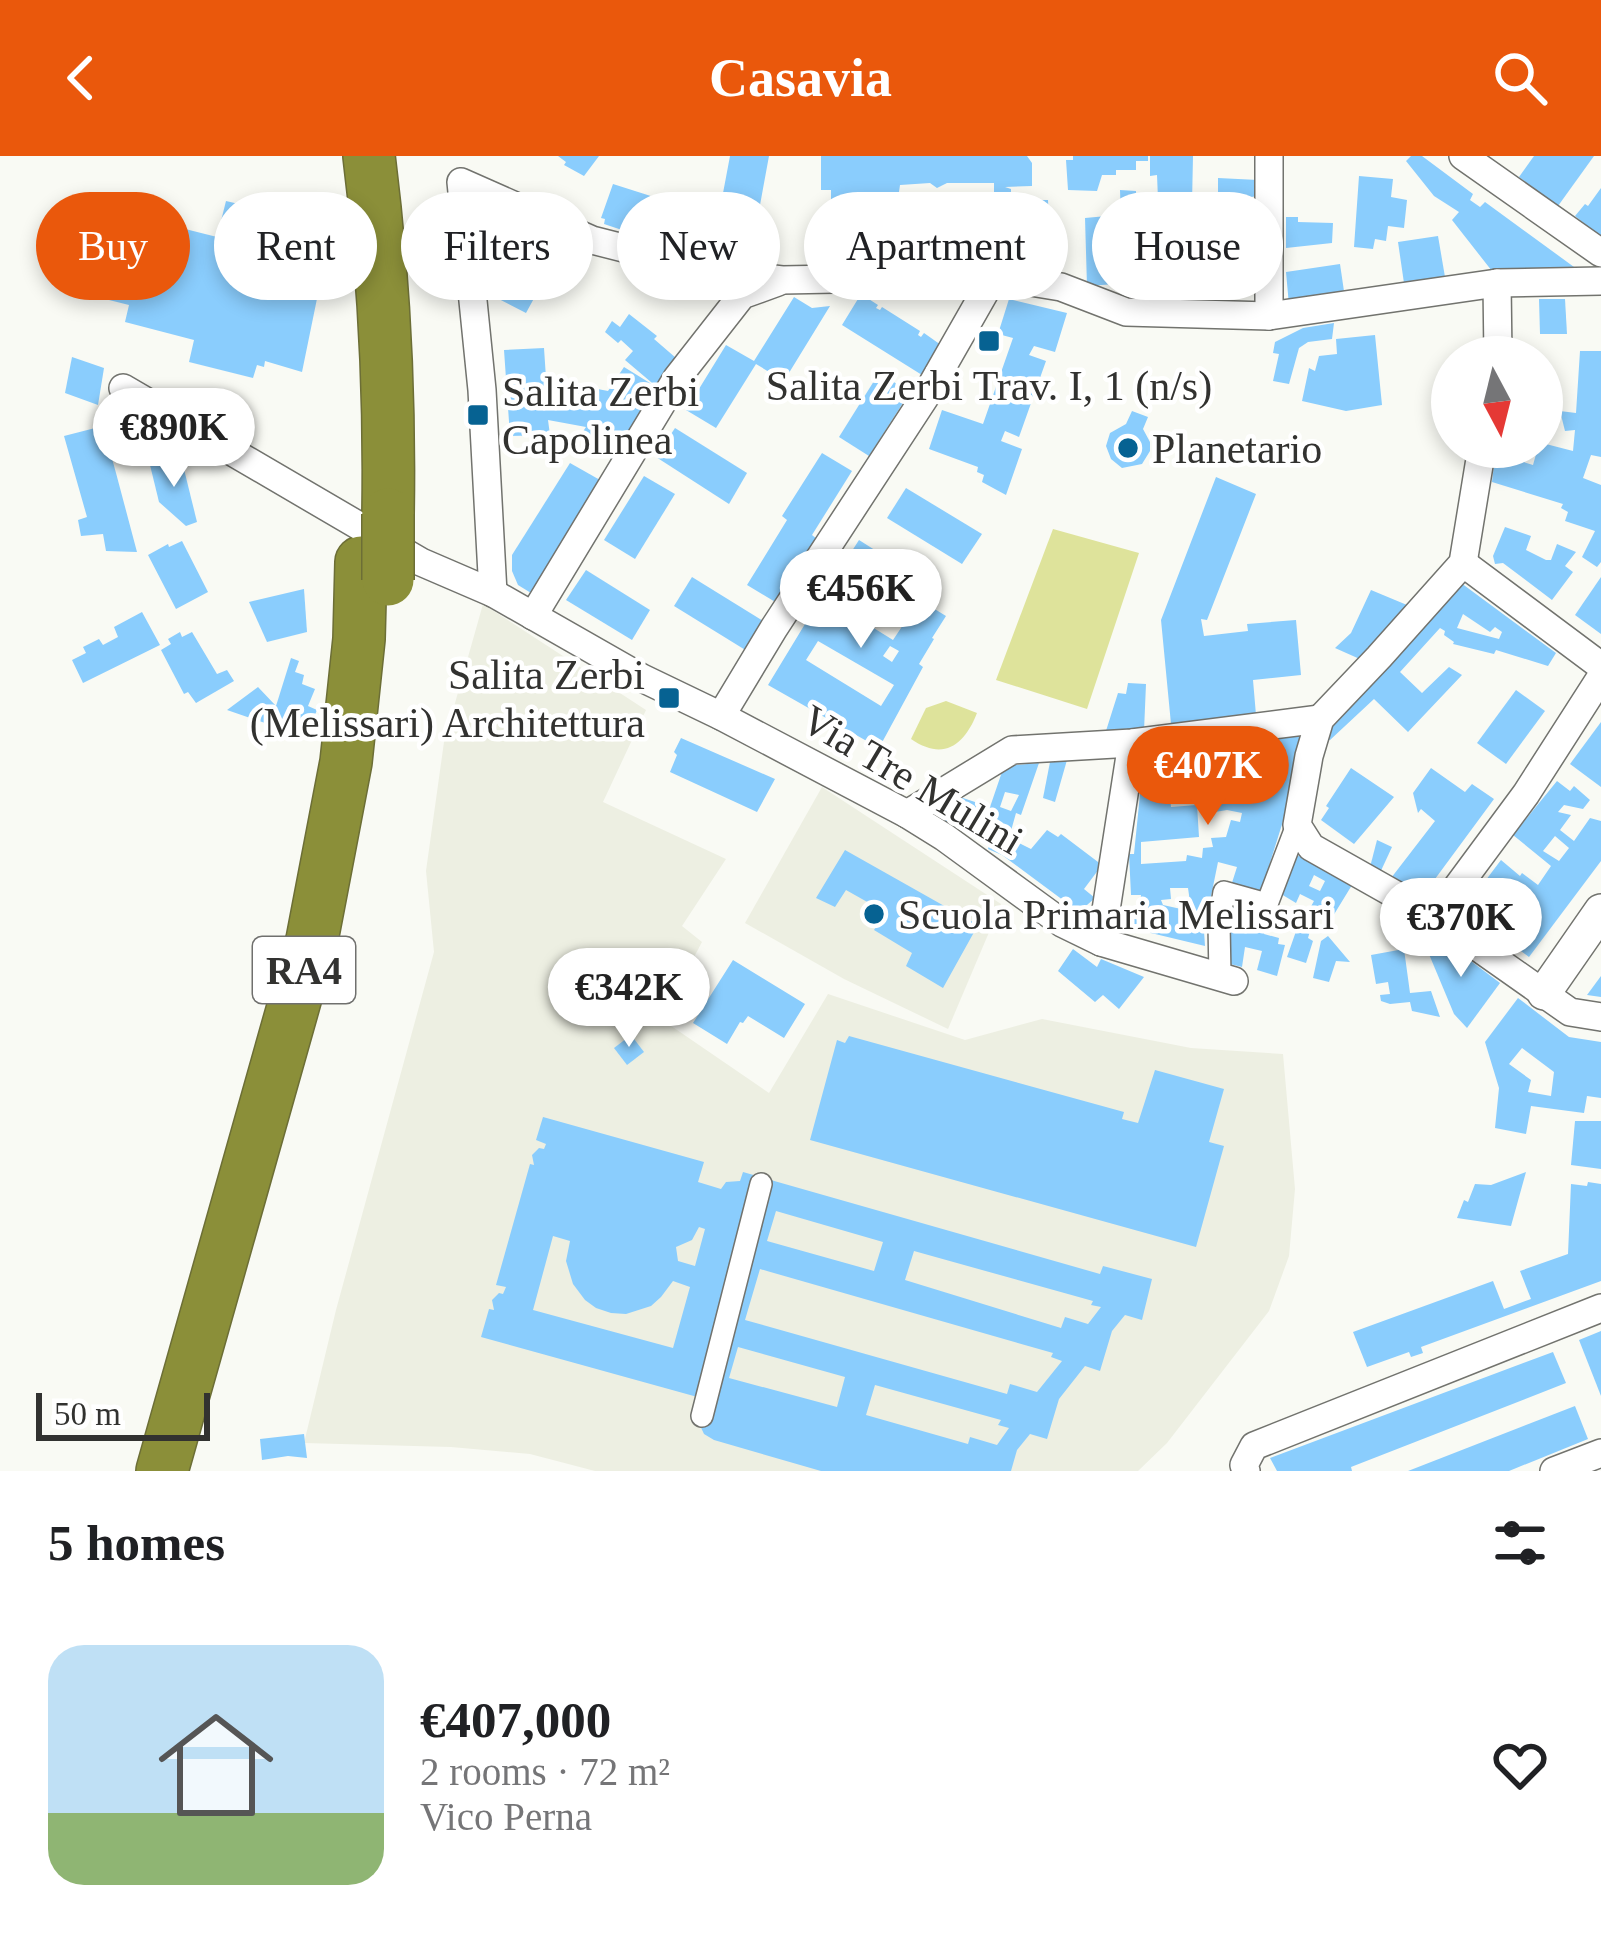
<!DOCTYPE html>
<meta charset="utf-8">
<style>
body{margin:0;font-family:Georgia,serif;background:#f2f2f2;color:#202124;height:100vh;display:flex;flex-direction:column;font-size:45px;white-space:nowrap}
*{box-sizing:border-box;margin:0}
p{font-size:39px;color:#757577}
.icon{flex:none;width:66px;height:66px;fill:none;stroke:currentColor;stroke-width:2;stroke-linecap:round;stroke-linejoin:round}
.map{position:relative;height:1315px;overflow:hidden}
.sheet{display:flex;flex-direction:column;background:#fff;flex:1}
.sheet>*{flex:none}
.guide{position:absolute;left:36px;top:36px;width:1530px;height:108px;display:flex;gap:24px}
.needle{width:78px;rotate:173deg}
.buttons{position:absolute;left:1431px;top:180px;display:grid;gap:24px}
.buttons a{display:grid;place-items:center;width:132px;height:132px;border-radius:50%;background:#fff;box-shadow:0 6px 18px #0003;font-size:60px}
.scale{position:absolute;left:36px;bottom:30px;width:174px;box-sizing:border-box;padding-left:12px;border:6px solid #323230;border-top:0;font-size:33px;line-height:42px;white-space:nowrap;color:#323230;-webkit-text-stroke:9px #fff;paint-order:stroke}
.price{position:absolute;translate:-50% -102px;padding:0 27px;border-radius:42px;background:#fff;color:#222;font-size:39px;line-height:78px;filter:drop-shadow(0 3px 6px #0008)}
.price::after{content:'';position:absolute;left:50%;top:72px;width:36px;height:27px;margin-left:-18px;background:inherit;clip-path:polygon(0 0,100% 0,50% 100%)}
.price.selected{background:#ea580c;color:#fff}
ul{padding:0;list-style:none}
li{display:flex;align-items:center;gap:36px;height:300px;padding:0 48px}
li+li{border-top:3px solid #e0e0e0}
li span{display:grid;place-items:center;flex:none;width:336px;height:240px;border-radius:36px;color:#555}
li>.icon{margin-inline-start:auto}
span .icon{width:144px;height:144px;fill:#fffc;stroke-width:1}
li b{font-size:51px}
h2{display:flex;justify-content:space-between;align-items:center;height:144px;padding:0 48px;font-size:51px}
.chip{padding:0 42px;border-radius:54px;background:#fff;box-shadow:0 6px 18px #0003;font-size:42px;line-height:108px}
.chip.selected{background:#ea580c;color:#fff}
header{display:flex;justify-content:space-between;align-items:center;height:156px;padding:0 48px;background:#ea580c;color:#fff;font-size:54px;font-weight:700}
.map>svg:first-child{display:block}
.built{fill:#edefe2}
.green{fill:#dee39b}
.building{fill:#8acdfd;fill-rule:evenodd}
.lines{fill:none;stroke-linecap:round;stroke-linejoin:round}
.pedestrian-casing{stroke:#72736e;stroke-width:24}
.minor-casing{stroke:#72736e;stroke-width:30}
.tertiary-casing{stroke:#72736e;stroke-width:36}
.motorway-casing{stroke:#6c6e36;stroke-width:54}
.pedestrian{stroke:#fff;stroke-width:21}
.minor{stroke:#fff;stroke-width:27}
.tertiary{stroke:#fff;stroke-width:33}
.motorway{stroke:#8b8f39;stroke-width:51}
.motorway-bridge-casing{stroke:#6c6e36;stroke-width:54;stroke-linecap:butt}
.motorway-bridge{stroke:#8b8f39;stroke-width:51}
.poi-dot{fill:#066292;stroke:#fff;stroke-width:4.5}
.labels{text-anchor:middle;stroke-width:9;stroke-linejoin:round;paint-order:stroke}
.shield{fill:#fff;stroke:#70706e;stroke-width:3}
.shield-label{font-size:39px;font-weight:bold;fill:#323230}
.poi-label{font-size:42px;fill:#323230;stroke:#fff;text-anchor:start}
.street-label{font-size:42px;fill:#323230;stroke:#fff}
</style>
<header><svg class="icon" aria-label="back" viewBox="0 0 24 24"><path d="M15 5l-7 7 7 7"/></svg>Casavia<svg class="icon" aria-label="search" viewBox="0 0 24 24"><circle cx="10" cy="10" r="6"/><path d="M15 15l6 6"/></svg></header>
<div class="map">
<svg width="1601" height="1315" viewBox="0 0 1601 1315">
<rect width="100%" height="100%" fill="#f9faf4"/>
<g class="built">
<path d="M483 448 646 554 603 646 726 703 682 770 702 786 661 863 769 937 828 838 965 884 1042 863 1191 892 1283 898 1295 1033 1289 1100 1269 1155 1167 1287 1138 1315H595L530 1298 451 1291 304 1287 336 1154 434 796 426 715 444 586Z"/>
<path d="M822 631 1001 748 948 873 844 823 745 767Z"/>
</g>
<g class="green">
<path d="M1053 373 1139 397 1087 553 996 524Z"/>
<path d="M946 545 977 557C964 590 943 605 911 583L926 552Z"/>
</g>
<g class="building">
<path d="M558 0H599L584 20 564 9 566 6Z"/>
<path d="M730 0H769L751 98 664 82 669 62 673 63 677 45 720 53Z"/>
<path d="M821 0H1027L1032 7V30L1005 31 1011 33V44H1048L1049 73 1025 72 1026 102 908 104 907 58 938 57 944 53 955 57H994V27H947L937 32 930 27 900 29 899 36 869 37 868 88 822 89 821 52H831V34H821Z"/>
<path d="M1073 0H1148V5H1136V14H1116V19H1102L1097 35 1068 34 1066 4H1073Z"/>
<path d="M1150 0H1193L1190 143 1143 141 1144 101H1157V82H1150L1151 71H1158V58H1132L1135 93 1122 95 1120 34 1136 35V42L1158 43 1157 19 1150 20Z"/>
<path d="M1411 0H1422L1473 38 1470 44 1480 51 1485 46 1585 119 1499 124 1452 64 1459 56 1434 40 1406 5Z"/>
<path d="M1534 0H1594L1558 50 1519 21Z"/>
<path d="M1359 20 1393 23 1391 41 1407 44 1404 72 1388 70 1386 85 1375 83 1373 93 1354 91Z"/>
<path d="M1218 22 1258 24V40L1251 41V55H1258L1257 97 1217 94 1218 48H1230V39H1218Z"/>
<path d="M613 28 657 42 652 56 649 55 640 80 604 68 605 63 601 62Z"/>
<path d="M1601 32V81L1575 60 1585 48 1588 50Z"/>
<path d="M226 45 286 59 283 76 289 77 288 80 328 90 321 118 281 108 278 118 320 128 302 216 265 205 264 211 257 209 253 222 189 206 194 184 125 166 129 149 61 132 82 47 217 81Z"/>
<path d="M479 49 580 100 564 134 544 124 526 157 495 141 512 108 481 91 472 64Z"/>
<path d="M1107 60 1108 70 1118 69 1120 96 1113 97 1116 128 1087 130 1085 62Z"/>
<path d="M1286 61H1298V66L1333 67 1332 87 1286 92Z"/>
<path d="M1438 80 1445 121 1404 127 1398 86Z"/>
<path d="M1340 108 1345 142 1289 149 1286 116Z"/>
<path d="M861 138 878 149 876 152 880 154 882 151 920 175 918 179 921 181 924 177 941 189 922 219 842 169Z"/>
<path d="M794 141 812 152 830 150 784 225 756 208 716 272 686 254 726 189 754 205Z"/>
<path d="M1009 143 1067 157 1055 196 1034 190 1029 199 1046 205 1019 281 1005 275 1001 285 1022 293 1006 339 982 326 984 319 977 316 978 311 929 293 942 254 983 268 1013 182 998 178Z"/>
<path d="M1539 143H1565L1567 178H1540Z"/>
<path d="M629 158 657 180 654 183 676 202 658 232 625 204 633 195 621 184 618 187 605 176 612 165 620 171Z"/>
<path d="M1334 167 1332 183 1308 186 1299 192 1289 228 1273 225 1279 198 1273 197 1275 186 1303 172Z"/>
<path d="M1375 179 1382 249 1346 255 1302 245 1309 212 1315 215 1319 200 1337 198 1336 183Z"/>
<path d="M544 192 546 222 551 224 608 235 624 211 658 232 613 304 578 283 586 271 548 264 550 279 510 280 504 194Z"/>
<path d="M1580 195H1601V301L1591 299 1583 322 1601 329V406L1597 411 1582 401 1595 375 1565 365 1568 356 1561 352 1563 348 1492 326 1496 291H1516L1514 303 1533 309 1538 291H1542V287L1573 295 1575 274 1565 275 1560 255 1576 257Z"/>
<path d="M72 201 104 212 98 249 65 237Z"/>
<path d="M879 217 910 236 869 300 839 281Z"/>
<path d="M1132 255 1148 261 1143 273 1150 286V295L1142 308 1122 312 1111 303 1106 290 1110 277 1126 268Z"/>
<path d="M103 270 116 317 137 396 106 395 103 378 81 380 78 364 87 361 64 280Z"/>
<path d="M675 272 747 317 729 348 656 301Z"/>
<path d="M822 297 852 315 812 379 817 383 777 447 747 429 787 364 782 360Z"/>
<path d="M181 301 197 366 186 370 159 346 150 309Z"/>
<path d="M570 307 600 324 531 437 518 429 512 415V399Z"/>
<path d="M644 320 675 338 635 403 604 384Z"/>
<path d="M1216 321 1256 338 1207 464 1201 463 1204 480 1248 475 1247 468 1296 464 1301 519 1253 524 1256 559 1171 568 1161 464Z"/>
<path d="M906 332 982 378 962 408 887 362Z"/>
<path d="M1505 371 1531 380 1526 394 1546 404H1551L1557 388 1576 396 1565 410 1573 416 1552 444 1503 407 1495 408 1493 400Z"/>
<path d="M859 384 938 434 928 449 946 460 932 482 934 483 919 508 923 511 879 592 768 529 822 440 893 484 911 457 895 445 893 449 839 415ZM818 485 894 529 881 550 806 504ZM890 490 899 495 892 506 883 500Z"/>
<path d="M182 385 208 436 176 453 148 399 168 388 169 391Z"/>
<path d="M586 414 650 454 632 484 566 444Z"/>
<path d="M692 421 765 466 747 495 674 450Z"/>
<path d="M1601 421V478L1575 459Z"/>
<path d="M1457 424 1556 497 1548 510 1496 494 1494 498 1453 488 1454 486 1444 479 1445 475 1440 472 1400 516 1422 537 1449 511 1462 519 1408 576 1374 543 1330 584 1325 582 1339 550ZM1463 458 1490 476 1495 471 1502 476 1499 483 1457 472Z"/>
<path d="M304 433 307 476 267 486 249 446Z"/>
<path d="M1371 434 1407 449 1393 475 1362 504 1335 492 1351 477Z"/>
<path d="M142 456 160 489 83 527 72 504 86 497 83 491 99 483 103 489 118 481 114 471Z"/>
<path d="M180 476 182 481 192 476 217 518 227 514 234 525 196 547 188 536 184 538 161 494 171 488 168 483Z"/>
<path d="M291 502 299 505 295 516 304 519 302 528 315 533 308 550 317 554 306 581 227 554 258 531 276 550Z"/>
<path d="M1128 527 1146 528 1144 575 1105 578 1118 537 1126 538Z"/>
<path d="M1516 534 1545 555 1506 608 1477 587Z"/>
<path d="M1601 566V631L1570 608Z"/>
<path d="M1280 574 1309 582 1264 726 1270 728 1265 744 1230 733 1237 711 1218 706 1204 775 1205 790 1126 771 1127 757 1139 759 1141 739H1131L1129 698H1134L1144 599 1257 587 1262 577ZM1206 624 1209 657 1227 654 1242 657 1240 666 1231 664 1226 681 1211 682 1213 691 1203 692 1202 702 1187 699 1186 705 1141 708V686L1199 681 1197 649 1171 651 1169 628ZM1170 732H1188L1191 753H1181L1163 749 1161 744 1171 743Z"/>
<path d="M681 582 775 623 757 656 670 616 677 599 674 596Z"/>
<path d="M1067 604 1055 646 1043 642 1050 606Z"/>
<path d="M1039 607 1021 659 1016 657 1009 682 1031 693 1047 674 1058 681 1061 678 1102 709 1084 733 1095 742 1079 756 1002 699 988 693 996 668 985 664 980 678 940 666 945 650 954 652 957 640 990 651 1004 610ZM1005 636 1019 639 1011 655 1000 651Z"/>
<path d="M1351 612 1394 641 1354 688 1321 664 1329 652 1326 650Z"/>
<path d="M1431 612 1465 636 1472 628 1494 643 1421 742 1388 726 1435 665 1421 653 1418 657 1413 637Z"/>
<path d="M1557 625 1570 635 1574 630 1590 644 1583 653 1564 649 1558 656 1571 659 1560 674 1574 685 1590 662 1601 665V705L1529 801 1464 753 1501 704 1520 720 1522 717 1538 729 1551 710 1513 679ZM1555 680 1569 692 1559 705 1543 695Z"/>
<path d="M1377 684 1392 691 1379 719 1369 715Z"/>
<path d="M845 694 978 769 943 832 906 810 912 797 874 774 885 756 846 734 835 751 816 742Z"/>
<path d="M1288 694 1352 729 1330 765 1309 754 1314 745 1300 738 1296 747 1276 735ZM1314 719 1325 725 1320 735 1309 730Z"/>
<path d="M1228 746 1271 753 1264 778 1279 782 1278 788 1285 789 1277 820 1257 814 1262 795 1245 791 1242 811 1226 807Z"/>
<path d="M1301 761 1312 768 1308 782 1313 785 1306 807 1287 801Z"/>
<path d="M1435 778 1500 827 1467 872 1454 858 1426 791Z"/>
<path d="M1328 780 1350 806 1336 805 1329 826 1313 822 1321 785Z"/>
<path d="M1073 793 1097 811 1101 803 1144 821 1119 853 1103 839 1095 846 1058 815Z"/>
<path d="M1404 793 1410 837 1431 835 1440 861 1412 855 1410 846 1390 848 1381 845 1380 839 1390 838 1388 826 1376 828 1371 799Z"/>
<path d="M733 804 805 848 784 882 748 860 743 867 740 866 727 888 693 867Z"/>
<path d="M1601 820V841L1587 839Z"/>
<path d="M1518 842 1569 881 1601 886V942L1587 940 1584 957 1531 950 1526 978 1495 972 1499 932 1485 886ZM1522 892 1554 916 1551 940 1528 936 1531 924 1509 908Z"/>
<path d="M631 879 644 896 627 909 614 892Z"/>
<path d="M849 880 1124 956 1122 963 1138 967 1155 914 1224 933 1209 986 1224 990 1196 1091 810 984 837 884 845 887Z"/>
<path d="M543 961 704 1006 698 1026 721 1033 726 1026 740 1025 743 1016 1100 1118 1103 1110 1152 1123 1142 1164 1125 1159 1112 1175 1100 1215 1085 1210 1059 1243 1047 1283 1030 1278 1017 1294 1011 1315H821L714 1284 704 1278 697 1263 701 1242 481 1181 489 1153 494 1154 492 1144 499 1137 503 1138 506 1131 496 1129 530 1008 534 1009 532 999 539 992 544 993 546 988 536 984ZM776 1055 883 1086 874 1115 767 1085ZM699 1071 705 1073 695 1110 678 1105 676 1091 692 1084ZM553 1080 570 1085 566 1105 573 1128 585 1144 596 1152 611 1157 626 1158 651 1150 661 1141 673 1125 690 1131 673 1192 533 1154ZM914 1095 1093 1145 1091 1149 1101 1151 1088 1168 1065 1161 1061 1172 905 1124ZM760 1113 1053 1197 1051 1201 1062 1205 1037 1236 1010 1228 1007 1238 745 1164ZM738 1191 845 1221 837 1251 729 1222ZM875 1229 1001 1264 998 1269 1009 1272 997 1289 970 1281 968 1288 866 1259Z"/>
<path d="M1575 965H1601V1013L1571 1009Z"/>
<path d="M1526 1016 1511 1070 1457 1062 1464 1044 1468 1046 1475 1028 1491 1029Z"/>
<path d="M1588 1026 1601 1028V1125L1421 1191 1423 1197 1411 1201 1409 1196 1367 1211 1353 1176 1493 1125 1504 1153 1531 1143 1520 1115 1568 1098 1571 1028 1587 1030Z"/>
<path d="M1601 1175V1240L1579 1184Z"/>
<path d="M1553 1196 1566 1227 1351 1311 1352 1315H1277L1270 1302Z"/>
<path d="M1575 1250 1588 1283 1509 1315H1408Z"/>
<path d="M304 1278 307 1302 288 1300 262 1304 260 1283Z"/>
</g>
<g class="lines">
<g class="pedestrian-casing">
<g id="pedestrian">
<path d="M1220 821 1219 767 1224 736 1267 748 1297 669"/>
<path d="M702 1260 761 1028"/>
</g>
</g>
<g class="minor-casing">
<g id="minor">
<path d="M1269 0V160"/>
<path d="M1463 0 1601 97"/>
<path d="M1497 127 1498 201"/>
<path d="M123 232 421 406 493 437 642 522 721 560 907 658 944 681 1062 767 1101 786 1234 825"/>
<path d="M1482 291 1463 407 1379 501 1320 563 1309 600 1297 669 1311 691 1435 761 1570 856 1601 861"/>
<path d="M1463 407 1601 510"/>
<path d="M493 437 482 234 461 26 592 84 718 116 782 124 994 120 1061 131 1126 156 1269 160 1497 127 1601 125"/>
<path d="M533 460 677 222 742 139 778 126"/>
<path d="M721 560 774 472 925 241 994 120"/>
<path d="M907 658 1012 594 1132 587 1320 563"/>
<path d="M1435 761 1526 638 1601 521"/>
<path d="M1101 786 1132 587"/>
<path d="M1246 1315 1244 1309 1254 1290 1601 1152"/>
<path d="M1554 1315 1601 1297"/>
</g>
</g>
<g class="tertiary-casing">
<path id="tertiary" d="M1544 837 1601 755"/>
</g>
<g class="motorway-casing">
<g id="motorway">
<path d="M369 0C384 119 390 237 388 358"/>
<path d="M162 1315 312 784 346 606 359 483 361 406"/>
</g>
</g>
<use href="#pedestrian" class="pedestrian"/>
<use href="#minor" class="minor"/>
<use href="#tertiary" class="tertiary"/>
<use href="#motorway" class="motorway"/>
<g class="motorway-bridge-casing">
<path id="motorway-bridge" d="M388 424V358"/>
</g>
<use href="#motorway-bridge" class="motorway-bridge"/>
</g>
<g class="poi-dot">
<rect x="977" y="173" width="24" height="24" rx="6"/>
<rect x="466" y="247" width="24" height="24" rx="6"/>
<circle cx="1128" cy="292" r="12"/>
<rect x="657" y="530" width="24" height="24" rx="6"/>
<circle cx="874" cy="758" r="12"/>
</g>
<g class="labels">
<rect class="shield" x="253" y="781" width="102" height="66" rx="9"/>
<g class="shield-label">
<text x="304" y="828">RA4</text>
</g>
<g class="poi-label">
<text x="989" y="244" text-anchor="middle">Salita Zerbi Trav. I, 1 (n/s)</text>
<text x="502" y="250">Salita Zerbi<tspan x="502" dy="48">Capolinea</tspan></text>
<text x="1152" y="307">Planetario</text>
<text x="645" y="533" text-anchor="end">Salita Zerbi<tspan x="645" dy="48">(Melissari) Architettura</tspan></text>
<text x="898" y="773">Scuola Primaria Melissari</text>
</g>
<g class="street-label">
<text transform="translate(913 623) rotate(31)" y="15">Via Tre Mulini</text>
</g>
</g>
</svg>
<div class="buttons">
<a><svg class="needle" viewBox="-14 -14 28 28"><path d="M0-13l5 13h-10z" fill="#e53935"/><path d="M0 13l5-13h-10z" fill="#757577"/></svg></a>
</div>
<div class="scale">50 m</div>
<b class="price" style="left:174px;top:334px">€890K</b>
<b class="price" style="left:861px;top:495px">€456K</b>
<b class="price selected" style="left:1208px;top:672px">€407K</b>
<b class="price" style="left:1461px;top:824px">€370K</b>
<b class="price" style="left:629px;top:894px">€342K</b>
<div class="guide">
<a class="chip selected">Buy</a>
<a class="chip">Rent</a>
<a class="chip">Filters</a>
<a class="chip">New</a>
<a class="chip">Apartment</a>
<a class="chip">House</a>
</div>
</div>
<section class="sheet">
<h2>5 homes<svg class="icon" aria-label="filters" viewBox="0 0 24 24"><path d="M4 7h16M4 17h16"/><circle cx="9" cy="7" r="2"/><circle cx="15" cy="17" r="2"/></svg></h2>
<ul>
<li><span style="background:linear-gradient(#bfe0f5 70%,#8fb573 0)"><svg class="icon" aria-label="home" viewBox="0 0 24 24"><path d="M3 11l9-7 9 7M6 9v11h12V9"/></svg></span><div><b>€407,000</b><p>2 rooms · 72 m²</p><p>Vico Perna</p></div><svg class="icon" aria-label="heart" viewBox="0 0 24 24"><path d="M12 20l-8-8c-3-5 5-10 8-4 3-6 11-1 8 4z"/></svg></li>
</ul>
</section>
